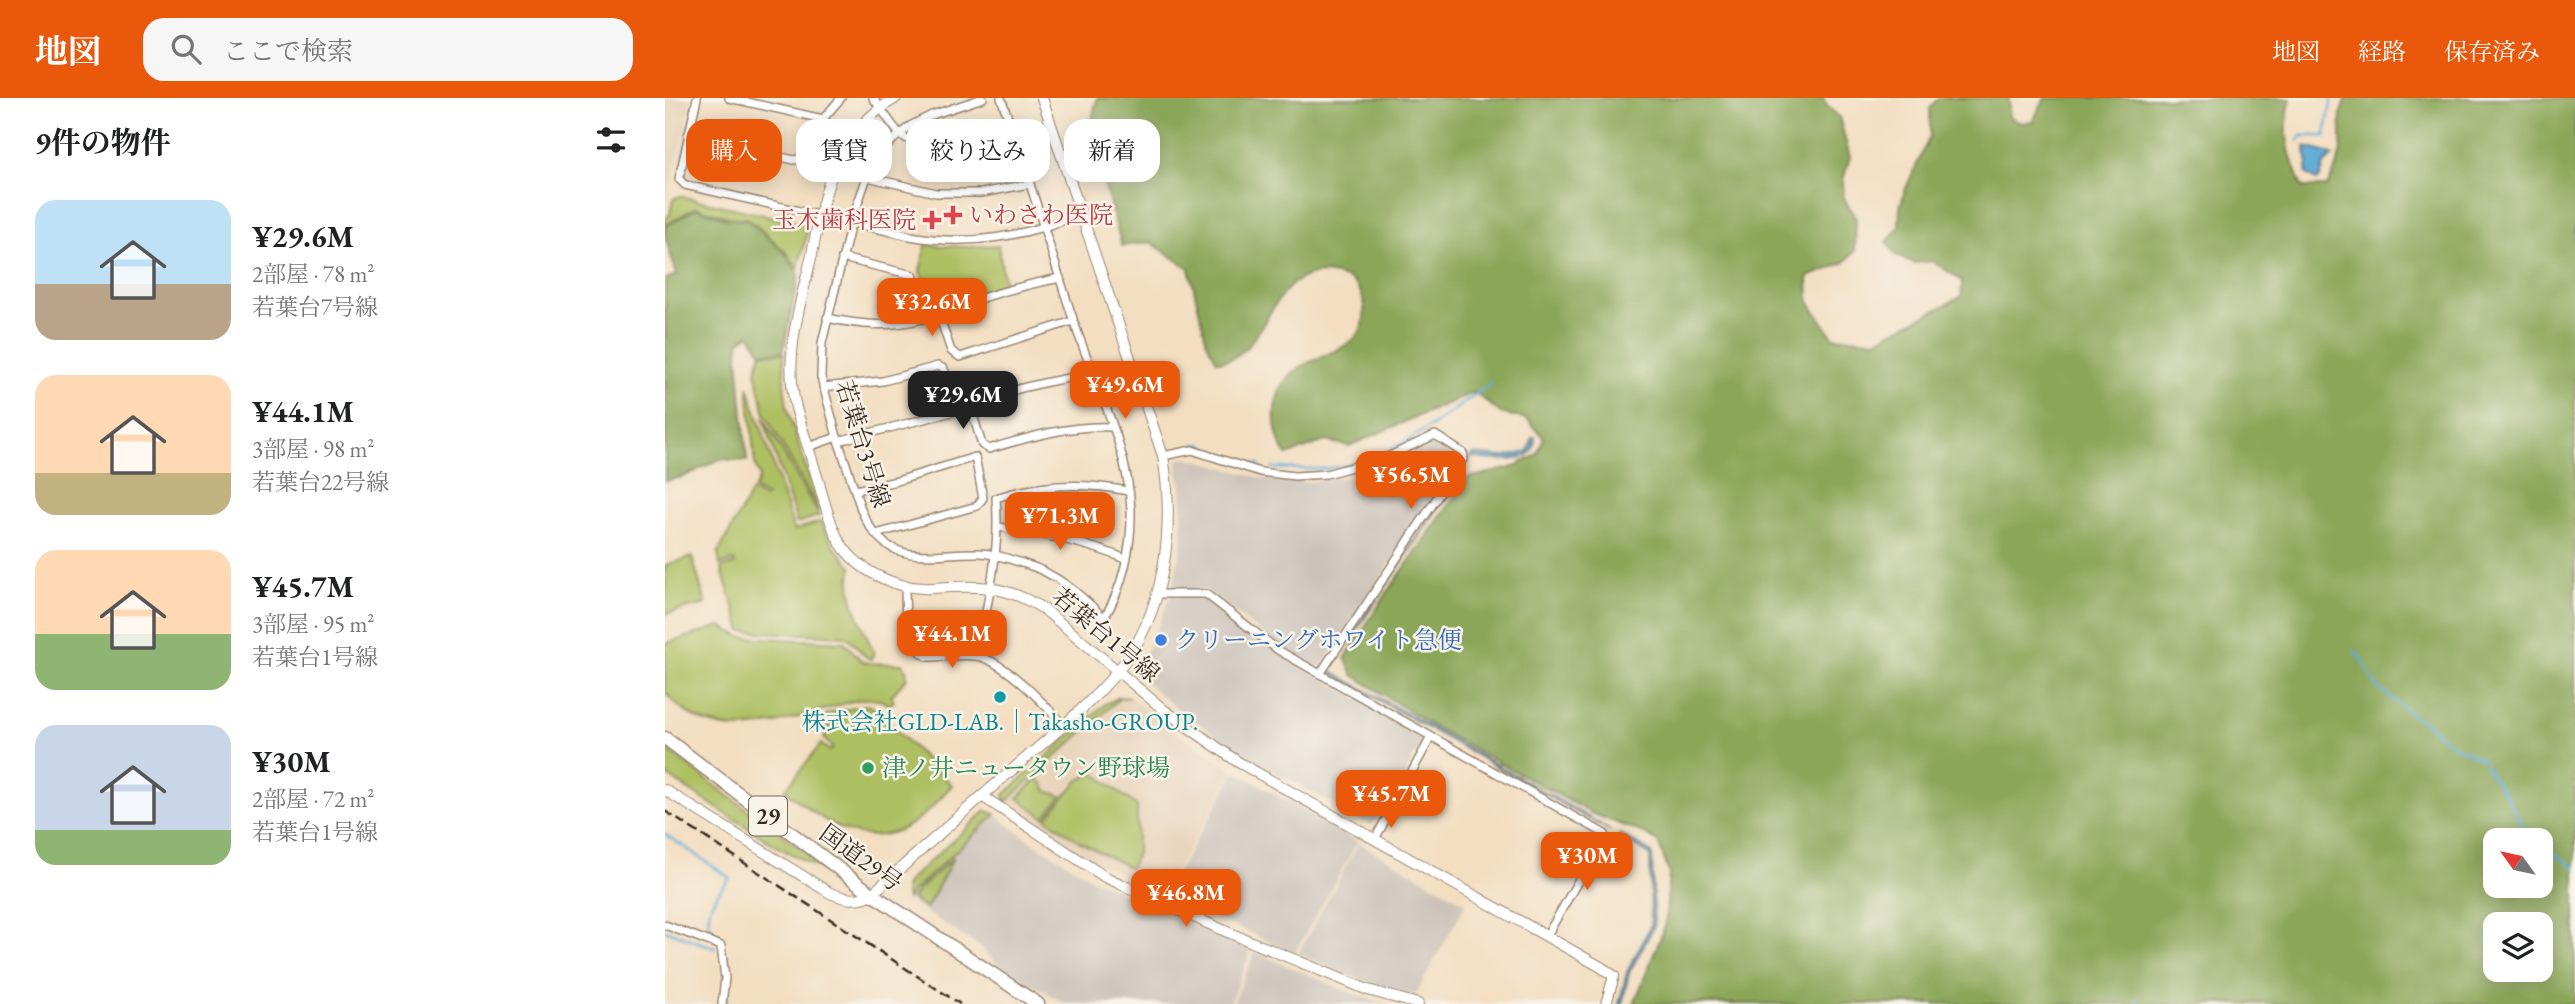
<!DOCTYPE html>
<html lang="ja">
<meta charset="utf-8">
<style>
body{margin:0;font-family:"EB Garamond","Noto Serif JP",serif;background:#f6f6f6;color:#202124;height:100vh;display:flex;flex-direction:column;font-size:26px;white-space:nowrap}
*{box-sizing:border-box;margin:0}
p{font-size:23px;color:#757577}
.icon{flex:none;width:38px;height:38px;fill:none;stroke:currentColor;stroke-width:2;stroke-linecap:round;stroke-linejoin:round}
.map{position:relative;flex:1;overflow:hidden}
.sheet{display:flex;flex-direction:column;background:#fff;width:665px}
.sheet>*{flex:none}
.top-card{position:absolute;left:21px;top:21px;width:665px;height:63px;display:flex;gap:14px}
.needle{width:46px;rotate:303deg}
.buttons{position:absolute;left:1818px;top:730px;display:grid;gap:14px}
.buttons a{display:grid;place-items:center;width:70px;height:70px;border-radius:14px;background:#fff;box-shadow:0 4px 18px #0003;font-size:35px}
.price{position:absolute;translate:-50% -60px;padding:0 16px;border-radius:14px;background:#ea580c;color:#fff;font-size:23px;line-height:46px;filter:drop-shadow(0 2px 4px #0008)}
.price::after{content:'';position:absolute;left:50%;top:42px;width:21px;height:16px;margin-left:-10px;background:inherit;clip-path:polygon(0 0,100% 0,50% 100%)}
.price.active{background:#222;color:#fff}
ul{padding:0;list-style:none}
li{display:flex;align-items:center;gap:21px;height:175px;padding:0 35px}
li span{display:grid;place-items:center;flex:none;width:196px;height:140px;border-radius:21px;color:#555}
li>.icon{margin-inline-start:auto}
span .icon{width:84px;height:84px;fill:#fffc;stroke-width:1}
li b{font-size:30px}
h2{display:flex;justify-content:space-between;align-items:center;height:84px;padding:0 35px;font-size:30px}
.pill{padding:0 24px;border-radius:21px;background:#fff;box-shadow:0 4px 18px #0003;font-size:24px;line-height:63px}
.pill.active{background:#ea580c;color:#fff}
header{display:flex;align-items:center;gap:42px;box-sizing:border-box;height:98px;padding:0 35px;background:#ea580c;color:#fff}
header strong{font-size:33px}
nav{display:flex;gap:38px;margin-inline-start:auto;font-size:24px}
.search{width:490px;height:63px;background:#f6f6f6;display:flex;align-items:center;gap:18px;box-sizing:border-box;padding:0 24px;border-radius:21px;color:#757577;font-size:26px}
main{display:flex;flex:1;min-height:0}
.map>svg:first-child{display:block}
.built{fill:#e7cfb5}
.industrial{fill:#ccc2b9}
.green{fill:#afc063;stroke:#757540;stroke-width:2}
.forest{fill:#8ba659;stroke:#63683c;stroke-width:2;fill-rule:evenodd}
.water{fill:#5daad6;stroke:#4c6a7a;stroke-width:2}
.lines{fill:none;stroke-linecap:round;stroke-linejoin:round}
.stream{stroke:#5daad6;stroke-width:2.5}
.street-casing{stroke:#978470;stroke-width:10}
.secondary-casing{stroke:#978470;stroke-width:12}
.highway-casing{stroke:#978470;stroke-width:15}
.street{stroke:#fff;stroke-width:7}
.secondary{stroke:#fff;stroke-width:10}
.highway{stroke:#fff;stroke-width:12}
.rail{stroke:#3b2a1e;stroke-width:2.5;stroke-dasharray:10 5;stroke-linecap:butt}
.health-dot{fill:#e0444e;stroke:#f7f3e8;stroke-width:2.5}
.shop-dot{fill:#3f7fe0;stroke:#f7f3e8;stroke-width:2.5}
.culture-dot{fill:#0f9aa8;stroke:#f7f3e8;stroke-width:2.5}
.leisure-dot{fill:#2e9e5b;stroke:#f7f3e8;stroke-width:2.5}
.labels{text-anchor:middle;stroke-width:5;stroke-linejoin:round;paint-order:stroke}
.shield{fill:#f7f3e8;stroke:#73665b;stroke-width:2}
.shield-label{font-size:23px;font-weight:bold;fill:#3b2a1e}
.health-label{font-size:24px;fill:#be3a42;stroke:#f7f3e8;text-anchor:start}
.street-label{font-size:24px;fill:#3b2a1e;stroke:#f7f3e8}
.shop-label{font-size:24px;fill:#366cbe;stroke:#f7f3e8;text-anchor:start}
.culture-label{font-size:24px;fill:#0d838f;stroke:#f7f3e8}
.leisure-label{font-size:24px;fill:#27864d;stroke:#f7f3e8;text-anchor:start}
</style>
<header>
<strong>地図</strong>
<div class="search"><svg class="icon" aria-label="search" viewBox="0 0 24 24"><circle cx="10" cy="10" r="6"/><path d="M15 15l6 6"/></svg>ここで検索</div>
<nav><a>地図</a><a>経路</a><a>保存済み</a></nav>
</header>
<main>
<section class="sheet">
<h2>9件の物件<svg class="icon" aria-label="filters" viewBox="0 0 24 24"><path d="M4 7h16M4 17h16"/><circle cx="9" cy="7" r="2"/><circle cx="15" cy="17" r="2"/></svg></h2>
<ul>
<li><span style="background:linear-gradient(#bfe0f5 60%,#b9a48a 0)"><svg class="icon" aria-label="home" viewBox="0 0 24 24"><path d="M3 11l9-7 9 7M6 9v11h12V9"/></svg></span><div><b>¥29.6M</b><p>2部屋 · 78 m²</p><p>若葉台7号線</p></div></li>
<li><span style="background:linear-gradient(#ffd9b3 70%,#c2b280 0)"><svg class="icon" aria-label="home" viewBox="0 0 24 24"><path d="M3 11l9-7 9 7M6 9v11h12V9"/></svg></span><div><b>¥44.1M</b><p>3部屋 · 98 m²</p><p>若葉台22号線</p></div></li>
<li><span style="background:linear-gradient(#ffd9b3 60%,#8fb573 0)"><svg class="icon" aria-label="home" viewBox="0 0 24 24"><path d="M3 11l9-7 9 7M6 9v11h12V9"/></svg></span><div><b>¥45.7M</b><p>3部屋 · 95 m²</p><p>若葉台1号線</p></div></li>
<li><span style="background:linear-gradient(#c9d6e8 75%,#8fb573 0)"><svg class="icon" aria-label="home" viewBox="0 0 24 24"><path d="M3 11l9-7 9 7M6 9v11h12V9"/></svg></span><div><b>¥30M</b><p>2部屋 · 72 m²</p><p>若葉台1号線</p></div></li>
</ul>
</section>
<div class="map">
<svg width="1910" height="906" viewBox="0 0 1910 906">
<rect width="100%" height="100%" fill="#f7f3e8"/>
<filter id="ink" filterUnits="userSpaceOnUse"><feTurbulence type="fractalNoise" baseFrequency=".0143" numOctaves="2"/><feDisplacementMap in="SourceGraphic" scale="14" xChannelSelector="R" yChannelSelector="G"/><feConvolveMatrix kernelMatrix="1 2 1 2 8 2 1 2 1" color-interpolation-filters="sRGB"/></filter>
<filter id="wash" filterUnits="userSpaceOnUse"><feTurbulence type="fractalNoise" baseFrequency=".00686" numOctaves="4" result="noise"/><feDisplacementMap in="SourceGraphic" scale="28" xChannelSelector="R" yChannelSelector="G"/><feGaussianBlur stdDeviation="1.57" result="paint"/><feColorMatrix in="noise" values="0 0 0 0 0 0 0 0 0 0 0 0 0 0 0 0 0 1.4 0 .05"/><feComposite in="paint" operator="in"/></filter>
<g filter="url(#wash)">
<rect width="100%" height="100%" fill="#f3dec1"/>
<g class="built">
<path d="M0 0H26L0 109Z"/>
<path d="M467 601 514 637 569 673 497 796 407 752 342 706 447 609 456 602Z"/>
</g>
<g class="industrial">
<path d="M769 342 794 357V362L657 568 651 570 619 552 545 495 538 492 507 493 518 440 516 389 511 362 524 360 596 380 641 384 688 378Z"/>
<path d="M505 498 542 499 568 521 623 561 756 636 758 643 713 723 705 727 571 651 510 609 484 587 477 579 511 538 476 578 478 558 492 532Z"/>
<path d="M571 674 693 743 630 855 499 797Z"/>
<path d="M331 717 361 740 429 782 586 853 564 906H401L347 875 331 864 317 850 251 808 244 801 249 793Z"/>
<path d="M694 745 801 805 750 898 696 882 633 856Z"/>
<path d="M590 854 686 895 722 906H568Z"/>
</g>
<g class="green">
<path d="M14 98 139 126 143 131 133 171 122 155 83 120 64 119 31 109 0 127V120L5 117 8 101Z"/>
<path d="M261 147 303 149 333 147 340 188 280 209 277 205 278 210 270 213 255 173Z"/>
<path d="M119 255V285L122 309 154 413 100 316 91 274 96 256Z"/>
<path d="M83 288 129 432 155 424 170 449 187 469C179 497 198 528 209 555L206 561C195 558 191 543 180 538L77 533 56 470 70 466 69 463 55 467 53 455 87 393 99 400 101 398 89 391 95 379 90 367Z"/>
<path d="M98 319 154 418 132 425Z"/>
<path d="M27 459 41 506 0 516V467Z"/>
<path d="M55 528 76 539 179 544 197 563 203 565 237 566 241 572 242 580 226 598 229 603 225 607C206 595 188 603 168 609 109 626 47 652 0 594V546Z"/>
<path d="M454 599 465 600H455L340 705 339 697 440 606Z"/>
<path d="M200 607 206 608 287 687C277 698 268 710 256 719 205 760 161 726 120 692L156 646 165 653 168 650 159 641 164 626 161 619 162 616Z"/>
<path d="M0 650C58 695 118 736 175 780L114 750 7 681 0 676Z"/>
<path d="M429 675 472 708V756L465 770 415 744 381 720 414 682Z"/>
<path d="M372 681 377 684 382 693 397 698 379 719 353 700Z"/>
<path d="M321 713 331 716 248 793 242 801 240 789 245 781Z"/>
<path d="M289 759 261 811 247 801 252 793Z"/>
</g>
<g class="forest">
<path d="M432 0H1159L1161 7 1174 19 1185 59 1178 82 1179 100 1191 121 1190 153 1179 165 1143 179 1144 204 1168 239 1211 242 1296 199 1297 183 1268 163 1249 165 1231 157 1222 144 1234 129 1235 109 1241 90 1265 38V10L1273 0H1344V19L1356 25 1368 23 1380 0H1626C1617 35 1623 57 1637 89H1662C1668 78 1674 64 1676 51 1678 33 1671 17 1682 0H1910V906H969L998 833 1001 819 1004 775 993 744 976 734 928 716 769 629 688 577 680 560 723 493 803 380 846 370 872 357 879 340 862 321 836 315 809 294 684 348 660 343 622 357C602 330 606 286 637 268 668 250 708 249 698 201 695 189 689 182 678 179 603 153 605 265 552 263L542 245 524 170 485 144 457 148 424 34ZM1830 742H1876V788H1830ZM1830 826H1876V872H1830Z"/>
<path d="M31 110 63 121 83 122 121 156 134 177 118 253 97 255 84 236 74 244 73 259 82 363 55 361 18 379 0 383V181L12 177 0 138V129Z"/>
</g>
<g class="water">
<path d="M1640 49 1663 55 1668 58 1659 66 1655 80 1652 83 1641 75 1643 65Z"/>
<path d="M868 339H870C870 344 870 351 865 355 855 365 820 362 807 359L665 572 932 724 945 733 662 573 807 356 837 359 863 354Z"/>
<path d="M955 736 987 755 989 828 964 875 957 906H954L962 874 986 827 985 757 954 739Z"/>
</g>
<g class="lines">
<g class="stream">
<path d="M1633 43 1636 38H1660L1667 0"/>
<path d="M530 346 538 347 564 360 595 367"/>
<path d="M608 370C632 371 659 373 683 367 737 353 783 317 827 284"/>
<path d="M1690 553 1699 565 1712 589 1754 622"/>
<path d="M1758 622 1784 645 1819 662"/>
<path d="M1820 666C1825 680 1835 687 1842 699 1852 716 1855 730 1871 742"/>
<path d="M0 736 65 780C51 797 38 810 46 833"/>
<path d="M1876 746 1910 770"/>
<path d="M0 832 50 850"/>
<path d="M61 906 64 880 62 858"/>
<path d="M1471 906 1473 902"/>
</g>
</g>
</g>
<g filter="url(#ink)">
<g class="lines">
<g class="street-casing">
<g id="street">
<path d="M32 0 14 81 20 87 245 138C307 149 358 138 417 116"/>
<path d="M64 0 158 21"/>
<path d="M208 0C217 11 225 25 234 35 257 58 322 48 350 41"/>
<path d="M318 0 267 17 245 28 228 42 214 56 202 79 186 125 157 245 156 279 172 339 197 414C223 472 263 454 313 455 328 455 345 461 360 466 391 475 417 498 439 520 458 490 467 448 466 412 463 347 429 284 409 224 384 149 363 74 336 0"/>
<path d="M23 37 129 62 137 60 158 21 176 0"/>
<path d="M202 79 271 95H316L364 86"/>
<path d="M395 180C354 188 316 199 277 214L275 220 286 253 295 259 408 223"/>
<path d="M162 220C196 227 224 230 257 221L260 213 248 177 177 160"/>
<path d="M427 275C388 284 341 289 306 310L317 347 324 351C364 339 405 327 447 329"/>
<path d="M158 289 218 283 273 268 279 271 292 304 287 314 173 343"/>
<path d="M143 349 172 339"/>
<path d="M191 392 232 383 310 359 318 400 312 408 211 436"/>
<path d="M334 429C378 436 419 444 461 461"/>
<path d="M240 489C241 514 237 546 263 559 278 559 297 556 312 558 339 563 380 606 398 627"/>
<path d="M492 496H541L613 552 655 576 799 359 798 355 770 337 720 360 661 376 630 378 595 374 527 352 498 358"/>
<path d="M312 558C322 506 336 454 331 400 376 385 418 384 463 393"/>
<path d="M655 576 940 736 881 839"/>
<path d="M710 741 766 639"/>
<path d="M0 827 56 848 60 880 57 906"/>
</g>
</g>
<g class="secondary-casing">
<g id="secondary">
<path d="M231 0C205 15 186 36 173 63 159 91 153 125 147 156 135 208 118 257 131 310 137 331 144 351 150 372 157 394 162 418 172 439 189 472 230 492 267 490 312 487 340 486 380 512L499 612 573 664 936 869 949 878 941 906"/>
<path d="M0 692 165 795C180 801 192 804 207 796 253 755 299 713 346 673 380 643 423 609 451 575 501 517 510 430 498 358L377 0"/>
<path d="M317 698 440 779 560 833 703 892 753 906"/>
</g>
</g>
<g class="highway-casing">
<path id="highway" d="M0 640 207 796 373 906"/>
</g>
<use href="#street" class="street"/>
<use href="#secondary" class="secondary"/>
<use href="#highway" class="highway"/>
<path class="rail" d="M0 713 295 906"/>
</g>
</g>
<g class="health-dot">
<path d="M284.5 106.5h7v7h7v7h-7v7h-7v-7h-7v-7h7z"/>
<path d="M263.5 111.5h7v7h7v7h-7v7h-7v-7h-7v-7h7z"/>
</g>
<circle class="shop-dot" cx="496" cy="542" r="7"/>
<circle class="culture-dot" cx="335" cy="599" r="7"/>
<circle class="leisure-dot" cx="203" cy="670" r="7"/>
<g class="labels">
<rect class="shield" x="84" y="698.5" width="38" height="39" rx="5"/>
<g class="shield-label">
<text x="103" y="726">29</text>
</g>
<g class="health-label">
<text x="304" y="125">いわさわ医院</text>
<text x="251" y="130" text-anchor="end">玉木歯科医院</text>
</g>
<g class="street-label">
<text transform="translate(198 346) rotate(73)" y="8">若葉台3号線</text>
<text transform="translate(441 537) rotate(40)" y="8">若葉台1号線</text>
<text transform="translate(196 760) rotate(36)" y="8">国道29号</text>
</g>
<g class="shop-label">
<text x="510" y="550">クリーニングホワイト急便</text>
</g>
<g class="culture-label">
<text x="335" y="632">株式会社GLD-LAB.｜Takasho-GROUP.</text>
</g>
<g class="leisure-label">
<text x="217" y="678">津ノ井ニュータウン野球場</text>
</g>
</g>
</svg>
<div class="buttons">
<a><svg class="needle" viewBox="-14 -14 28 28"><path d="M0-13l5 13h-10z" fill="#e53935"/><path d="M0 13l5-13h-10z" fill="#757577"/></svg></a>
<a><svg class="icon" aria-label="layers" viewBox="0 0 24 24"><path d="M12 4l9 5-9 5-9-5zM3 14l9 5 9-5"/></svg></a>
</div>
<b class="price" style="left:267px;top:240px">¥32.6M</b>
<b class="price" style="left:460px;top:323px">¥49.6M</b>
<b class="price active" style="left:298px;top:333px">¥29.6M</b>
<b class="price" style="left:746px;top:413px">¥56.5M</b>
<b class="price" style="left:395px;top:454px">¥71.3M</b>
<b class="price" style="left:287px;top:572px">¥44.1M</b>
<b class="price" style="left:726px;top:732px">¥45.7M</b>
<b class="price" style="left:922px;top:794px">¥30M</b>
<b class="price" style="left:521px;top:831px">¥46.8M</b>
<div class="top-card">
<a class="pill active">購入</a>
<a class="pill">賃貸</a>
<a class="pill">絞り込み</a>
<a class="pill">新着</a>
</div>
</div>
</main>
